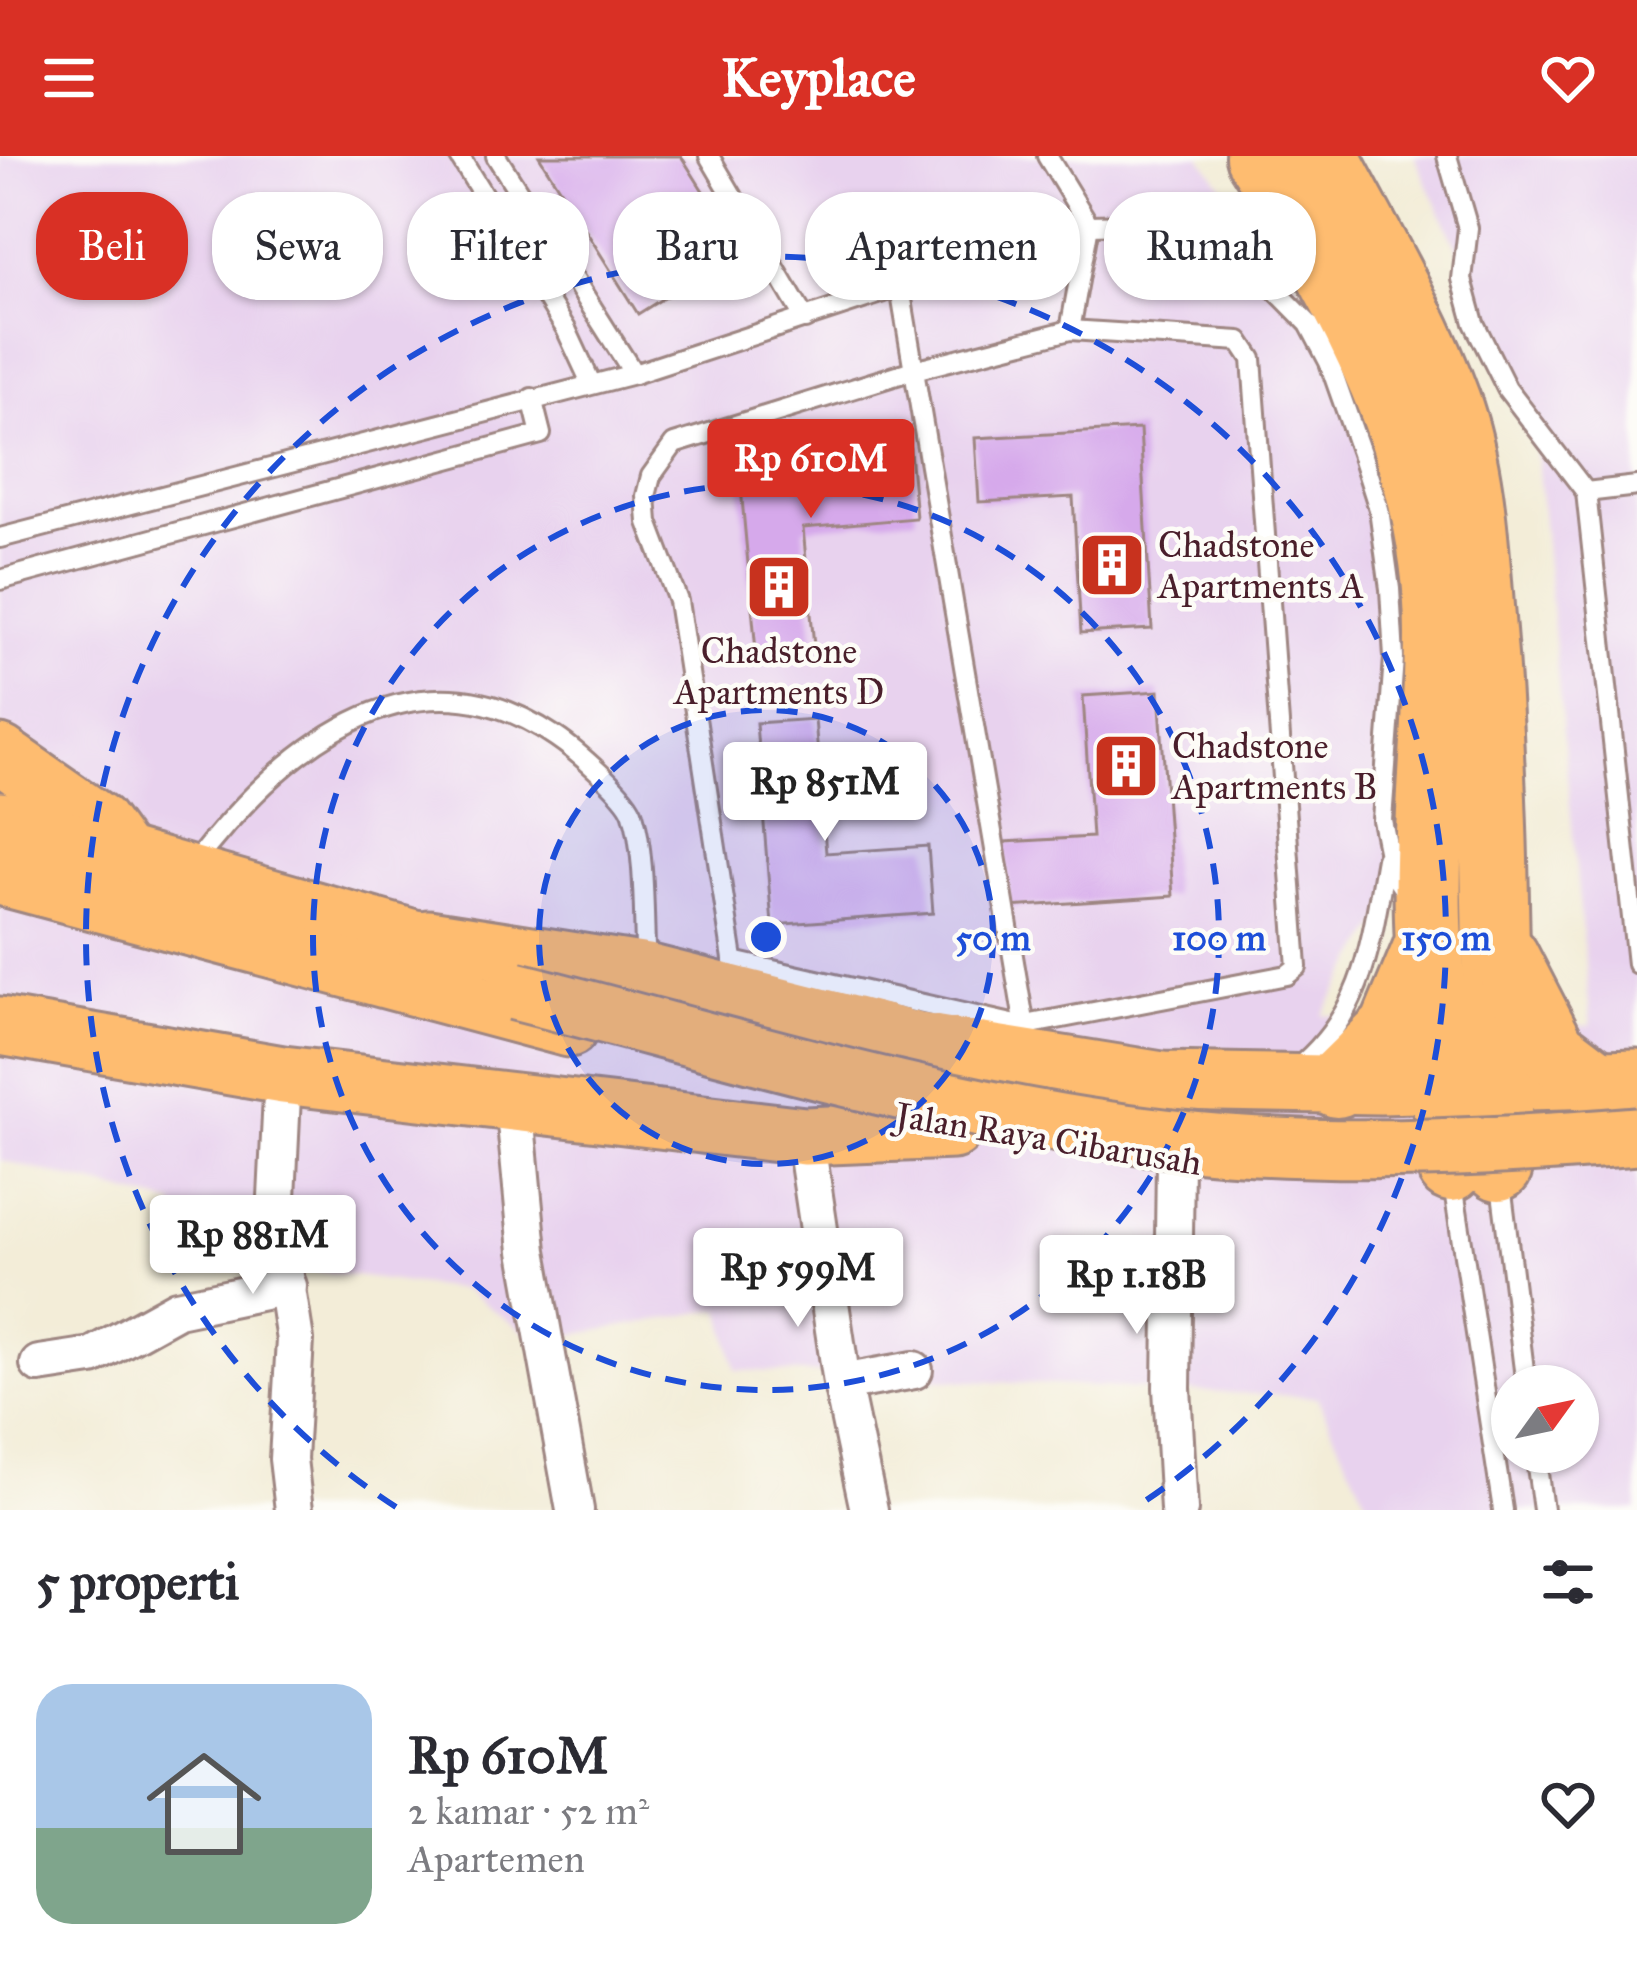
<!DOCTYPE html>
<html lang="id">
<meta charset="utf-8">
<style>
body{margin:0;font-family:"IM FELL Great Primer",serif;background:#f2f2f3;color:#2b2b33;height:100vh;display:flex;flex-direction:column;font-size:45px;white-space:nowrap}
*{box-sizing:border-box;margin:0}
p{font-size:39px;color:#7c7c81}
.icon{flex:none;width:66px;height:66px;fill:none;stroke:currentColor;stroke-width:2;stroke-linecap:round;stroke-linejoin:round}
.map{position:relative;height:1354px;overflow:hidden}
.details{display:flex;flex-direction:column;background:#fff;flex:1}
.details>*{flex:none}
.banner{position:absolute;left:36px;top:36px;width:1566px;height:108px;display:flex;gap:24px}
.needle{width:78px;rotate:57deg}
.fabs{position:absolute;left:1491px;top:1209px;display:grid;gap:24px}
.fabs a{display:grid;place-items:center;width:108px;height:108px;border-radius:50%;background:#fff;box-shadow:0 3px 9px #0004;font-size:60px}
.price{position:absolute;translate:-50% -102px;padding:0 27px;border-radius:12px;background:#fff;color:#222;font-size:39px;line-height:78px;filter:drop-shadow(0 3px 6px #0008)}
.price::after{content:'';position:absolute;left:50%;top:72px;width:36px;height:27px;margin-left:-18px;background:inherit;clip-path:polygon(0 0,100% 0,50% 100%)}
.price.on{background:#d93025;color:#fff}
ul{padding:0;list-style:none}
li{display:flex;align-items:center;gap:36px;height:300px;padding:0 36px}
li span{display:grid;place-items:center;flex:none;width:336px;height:240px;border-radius:36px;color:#555}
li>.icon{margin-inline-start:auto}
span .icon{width:144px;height:144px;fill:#fffc;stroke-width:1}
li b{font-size:51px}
h2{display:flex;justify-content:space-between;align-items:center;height:144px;padding:0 36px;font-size:51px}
.tag{padding:0 42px;border-radius:48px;background:#fff;box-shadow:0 3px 9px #0004;font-size:42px;line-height:108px}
.tag.on{background:#d93025;color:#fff}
header{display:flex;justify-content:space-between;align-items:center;height:156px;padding:0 36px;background:#d93025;color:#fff;font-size:54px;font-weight:800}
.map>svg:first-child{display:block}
.built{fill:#e8d2ee;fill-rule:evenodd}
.building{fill:#d6a9eb}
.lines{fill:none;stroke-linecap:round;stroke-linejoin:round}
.lane-casing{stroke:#9e8682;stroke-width:24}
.street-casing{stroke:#9e8682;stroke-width:42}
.primary-casing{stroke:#9e8682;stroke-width:63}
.highway-casing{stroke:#9e8682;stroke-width:72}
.lane{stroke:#fff;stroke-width:18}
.street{stroke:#fff;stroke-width:36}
.primary{stroke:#febc70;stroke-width:57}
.highway{stroke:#febc70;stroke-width:66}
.primary-bridge-casing{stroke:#9e8682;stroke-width:63;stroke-linecap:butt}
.primary-bridge{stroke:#febc70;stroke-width:57}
.ring{fill:none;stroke:#1d4ed8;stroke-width:6;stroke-dasharray:21 15}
.labels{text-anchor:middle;stroke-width:9;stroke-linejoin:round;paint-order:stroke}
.poi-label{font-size:36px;fill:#4a1f2b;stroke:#fdfcf7;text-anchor:start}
.street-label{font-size:36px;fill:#4a1f2b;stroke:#fdfcf7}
.centre{fill:#1d4ed8;stroke:#fdfcf7;stroke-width:6}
.ring-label{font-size:36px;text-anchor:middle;font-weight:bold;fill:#1d4ed8;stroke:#fdfcf7;stroke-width:9;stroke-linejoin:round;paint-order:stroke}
</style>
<header><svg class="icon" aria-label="menu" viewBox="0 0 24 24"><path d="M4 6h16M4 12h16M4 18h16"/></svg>Keyplace<svg class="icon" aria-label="heart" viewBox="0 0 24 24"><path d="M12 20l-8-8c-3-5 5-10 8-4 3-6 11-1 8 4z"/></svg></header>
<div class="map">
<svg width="1637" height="1354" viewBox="0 0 1637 1354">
<rect width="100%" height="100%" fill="#fdfcf7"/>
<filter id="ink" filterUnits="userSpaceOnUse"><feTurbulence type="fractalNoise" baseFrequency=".00833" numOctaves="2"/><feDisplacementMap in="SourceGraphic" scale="24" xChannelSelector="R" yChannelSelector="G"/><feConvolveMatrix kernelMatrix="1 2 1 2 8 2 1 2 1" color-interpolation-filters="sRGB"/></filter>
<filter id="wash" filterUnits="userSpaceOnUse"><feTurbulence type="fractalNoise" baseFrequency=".004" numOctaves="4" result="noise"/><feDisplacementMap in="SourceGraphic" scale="48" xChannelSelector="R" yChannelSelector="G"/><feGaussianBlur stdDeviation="2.7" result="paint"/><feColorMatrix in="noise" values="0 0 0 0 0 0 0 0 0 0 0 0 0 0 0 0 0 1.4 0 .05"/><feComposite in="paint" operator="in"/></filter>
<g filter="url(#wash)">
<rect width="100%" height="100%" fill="#f3edd8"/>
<path class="built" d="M0 0H1200L1310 145 1396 366 1405 542 1395 742 1322 859 1591 870 1532 251 1414 0H1637V1354H1371L1317 1241 736 1214 721 1153 538 1185 464 1134 175 1097V1049L0 1004ZM1512 1230H1578V1296H1512Z"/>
<g id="blocks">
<g class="building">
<path d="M539 0H681L740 94 638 158Z"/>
<path d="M1140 273 1152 473 1081 477 1073 341 979 346 975 282Z"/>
<path d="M909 284 916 362 803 372 814 490 756 495 738 299Z"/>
<path d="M1159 535 1173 740 1010 751 1005 686 1092 681 1083 540Z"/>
<path d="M815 563 826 697 928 690 933 757 772 769 756 567Z"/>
</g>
</g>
</g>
<g filter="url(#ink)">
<use href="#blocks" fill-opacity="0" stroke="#9e8682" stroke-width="3"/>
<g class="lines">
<g class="lane-casing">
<g id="lane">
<path d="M459 0 566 173 591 227"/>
<path d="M496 0 634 218"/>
<path d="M709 0 805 163"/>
<path d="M1047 0 1089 69 1070 174"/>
<path d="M1447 0 1468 72 1462 123 1474 167 1507 233 1586 336 1637 808"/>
<path d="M1586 336 1637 330"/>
<path d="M0 382 634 218 1089 69 1178 67 1248 106 1309 168 1329 206 1362 300 1379 353 1390 433 1394 502 1382 664 1393 718 1408 740"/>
<path d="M0 424 541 278 532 242"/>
<path d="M190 713C278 597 410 481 556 581 574 593 628 639 633 658 646 700 643 767 646 813"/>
<path d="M733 805 1025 871 900 132"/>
<path d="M737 829 678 445 648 366 646 340 651 320 674 288 910 215 1070 174 1240 185 1252 203 1297 811 1287 819 989 876"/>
<path d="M1297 912C1365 857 1371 785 1386 702"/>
<path d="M1500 1020 1526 1230"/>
<path d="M1452 1021 1503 1354"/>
<path d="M1535 1296 1543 1354"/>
</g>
</g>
<g class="street-casing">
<g id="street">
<path d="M283 919 276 1062 295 1184 288 1303 294 1354"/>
<path d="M514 946 528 1095 575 1354"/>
<path d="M805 980 842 1227 869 1354"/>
<path d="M1175 1005 1172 1232 1179 1354"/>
<path d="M39 1208 92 1200 177 1153 288 1130"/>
<path d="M842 1227 914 1214"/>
</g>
</g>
<g class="primary-casing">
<g id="primary">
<path d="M0 598 98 666 117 692"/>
<path d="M0 665 463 797"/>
<path d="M0 720 569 872"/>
<path d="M428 783 647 817 919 886 1162 925 1380 929 1637 922"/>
<path d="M0 870 283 919 805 980 953 974"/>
</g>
</g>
<g class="highway-casing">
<g id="highway">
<path d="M1259 0C1351 144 1438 303 1438 478 1438 580 1423 684 1429 787 1433 862 1448 937 1451 1012"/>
<path d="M1325 0C1367 80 1416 161 1447 246 1472 315 1475 391 1481 463 1497 645 1496 828 1499 1011"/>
<path d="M1505 801 1553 894 1594 925"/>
<path d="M1337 928 1393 873 1428 789"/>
</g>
</g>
<use href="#lane" class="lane"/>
<use href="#street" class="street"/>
<use href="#primary" class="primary"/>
<use href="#highway" class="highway"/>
<g class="primary-bridge-casing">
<path id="primary-bridge" d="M515 835C749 894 986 970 1227 988 1362 998 1502 991 1637 980"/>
</g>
<use href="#primary-bridge" class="primary-bridge"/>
</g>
</g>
<circle cx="766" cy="781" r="227" fill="#1d4ed8" fill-opacity=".12"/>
<g class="ring">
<circle cx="766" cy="781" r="227"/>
<circle cx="766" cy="781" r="453"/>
<path d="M396 1351A680 680 0 1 1 1136 1351"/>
</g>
<defs>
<g id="building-square" transform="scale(3.45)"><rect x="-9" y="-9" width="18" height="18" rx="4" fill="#c8321e" stroke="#fdfcf7"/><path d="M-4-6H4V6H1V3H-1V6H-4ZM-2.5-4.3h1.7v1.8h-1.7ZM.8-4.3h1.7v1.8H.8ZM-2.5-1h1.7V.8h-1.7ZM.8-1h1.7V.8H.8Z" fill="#fff"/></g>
</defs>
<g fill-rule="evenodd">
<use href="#building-square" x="1112" y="409"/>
<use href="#building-square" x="779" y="431"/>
<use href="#building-square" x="1126" y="610"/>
</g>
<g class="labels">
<g class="poi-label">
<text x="1158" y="401">Chadstone<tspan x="1158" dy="41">Apartments A</tspan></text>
<text x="779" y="507" text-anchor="middle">Chadstone<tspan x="779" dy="41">Apartments D</tspan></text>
<text x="1172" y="602">Chadstone<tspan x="1172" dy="41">Apartments B</tspan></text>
</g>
<g class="street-label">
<text transform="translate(1049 982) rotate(9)" y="13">Jalan Raya Cibarusah</text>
</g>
</g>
<circle cx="766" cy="781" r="18" class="centre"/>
<g class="ring-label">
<text x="993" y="794">50 m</text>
<text x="1219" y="794">100 m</text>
<text x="1446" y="794">150 m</text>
</g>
</svg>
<div class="fabs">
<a><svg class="needle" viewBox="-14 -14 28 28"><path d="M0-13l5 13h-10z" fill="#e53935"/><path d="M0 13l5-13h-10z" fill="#7c7c81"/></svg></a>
</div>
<b class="price on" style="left:811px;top:365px">Rp 610M</b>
<b class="price" style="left:825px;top:688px">Rp 851M</b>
<b class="price" style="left:253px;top:1141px">Rp 881M</b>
<b class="price" style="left:798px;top:1174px">Rp 599M</b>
<b class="price" style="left:1137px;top:1181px">Rp 1.18B</b>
<div class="banner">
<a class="tag on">Beli</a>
<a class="tag">Sewa</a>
<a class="tag">Filter</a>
<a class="tag">Baru</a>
<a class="tag">Apartemen</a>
<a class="tag">Rumah</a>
</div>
</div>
<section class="details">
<h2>5 properti<svg class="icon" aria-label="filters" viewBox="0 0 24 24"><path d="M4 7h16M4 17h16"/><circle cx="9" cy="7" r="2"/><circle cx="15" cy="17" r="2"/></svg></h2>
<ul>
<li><span style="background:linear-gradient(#a9c7e8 60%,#7fa58c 0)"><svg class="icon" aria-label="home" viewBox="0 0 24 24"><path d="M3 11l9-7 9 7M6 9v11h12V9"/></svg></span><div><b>Rp 610M</b><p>2 kamar · 52 m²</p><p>Apartemen</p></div><svg class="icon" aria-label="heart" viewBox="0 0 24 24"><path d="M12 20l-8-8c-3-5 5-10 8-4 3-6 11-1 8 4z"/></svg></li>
</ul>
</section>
